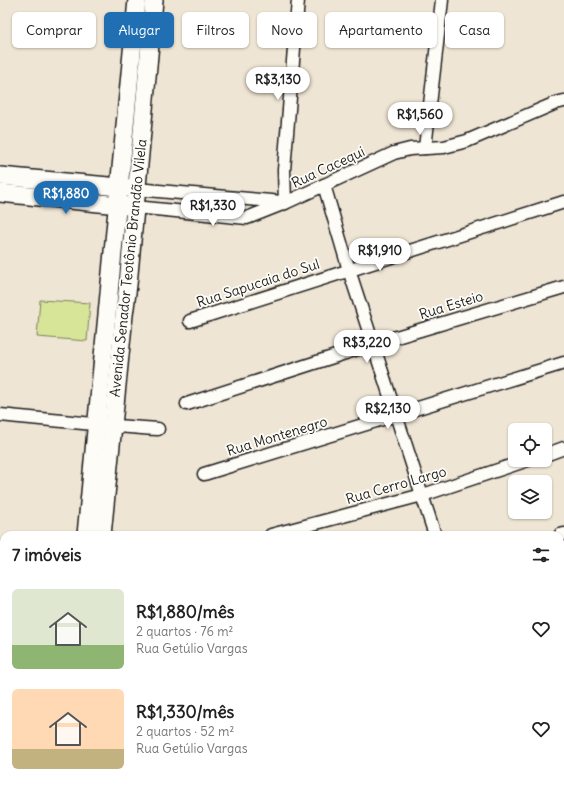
<!DOCTYPE html>
<html lang="pt">
<meta charset="utf-8">
<style>
body{margin:0;font-family:Delius,sans-serif;background:#f2f2f2;color:#222;height:100vh;display:flex;flex-direction:column;font-size:15px;white-space:nowrap}
*{box-sizing:border-box;margin:0}
p{font-size:13px;color:#767676}
.icon{flex:none;width:22px;height:22px;fill:none;stroke:currentColor;stroke-width:2;stroke-linecap:round;stroke-linejoin:round}
.map{position:relative;flex:1;overflow:hidden}
.panel{position:absolute;left:0px;top:531px;width:564px;height:256px;display:flex;flex-direction:column;background:#fff;border-radius:12px 12px 0 0;box-shadow:0 1px 3px #0004}
.panel>*{flex:none}
.top-card{position:absolute;left:12px;top:12px;width:540px;height:36px;display:flex;gap:8px}
.buttons{position:absolute;left:508px;top:423px;display:grid;gap:8px}
.buttons a{display:grid;place-items:center;width:44px;height:44px;border-radius:6px;background:#fff;box-shadow:0 1px 3px #0004;font-size:20px}
.price{position:absolute;translate:-50% -34px;padding:0 9px;border-radius:14px;background:#fff;color:#222;font-size:13px;line-height:26px;filter:drop-shadow(0 1px 2px #0008)}
.price::after{content:'';position:absolute;left:50%;top:24px;width:12px;height:9px;margin-left:-6px;background:inherit;clip-path:polygon(0 0,100% 0,50% 100%)}
.price.active{background:#1f6fb2;color:#fff}
ul{padding:0;list-style:none}
li{display:flex;align-items:center;gap:12px;height:100px;padding:0 12px}
li span{display:grid;place-items:center;flex:none;width:112px;height:80px;border-radius:6px;color:#555}
li>.icon{margin-inline-start:auto}
span .icon{width:48px;height:48px;fill:#fffc;stroke-width:1}
li b{font-size:17px}
h2{display:flex;justify-content:space-between;align-items:center;height:48px;padding:0 12px;font-size:17px}
.tag{padding:0 14px;border-radius:6px;background:#fff;box-shadow:0 1px 3px #0004;font-size:14px;line-height:36px}
.tag.active{background:#1f6fb2;color:#fff}
.map>svg:first-child{display:block}
.green{fill:#d7e599;stroke:#7a805a}
.lines{fill:none;stroke-linecap:round;stroke-linejoin:round}
.street-casing{stroke:#1c1c1c;stroke-width:15}
.secondary-casing{stroke:#1c1c1c;stroke-width:20}
.street{stroke:#fdfcf7;stroke-width:12}
.secondary{stroke:#fdfcf7;stroke-width:17}
.labels{text-anchor:middle;stroke-width:3.5;stroke-linejoin:round;paint-order:stroke}
.street-label{font-size:14px;fill:#1c1c1c;stroke:#fdfcf7}
</style>
<div class="map">
<svg width="564" height="787" viewBox="0 0 564 787">
<rect width="100%" height="100%" fill="#efe5d4"/>
<filter id="ink" filterUnits="userSpaceOnUse"><feTurbulence type="fractalNoise" baseFrequency=".025" numOctaves="2"/><feDisplacementMap in="SourceGraphic" scale="8" xChannelSelector="R" yChannelSelector="G"/><feConvolveMatrix kernelMatrix="1 2 1 2 8 2 1 2 1" color-interpolation-filters="sRGB"/></filter>
<g filter="url(#ink)">
<path class="green" d="M40 300 90 303 87 341 37 337Z"/>
<g class="lines">
<g class="street-casing">
<g id="street">
<path d="M425 148 442 0"/>
<path d="M324 185 349 270 435 535"/>
<path d="M136 189 282 202"/>
<path d="M285 203 284 170 298 0"/>
<path d="M135 207 247 218 285 203 394 153 410 149 444 147 467 141 556 103 564 101"/>
<path d="M190 321 564 202"/>
<path d="M187 404 373 344 564 287"/>
<path d="M0 415C53 420 106 426 158 429"/>
<path d="M545 455 564 448"/>
<path d="M204 474 564 363"/>
<path d="M271 535 426 494 528 460"/>
<path d="M560 535 564 534"/>
<path d="M560 612 564 611"/>
<path d="M560 695 564 694"/>
<path d="M0 697 4 698"/>
<path d="M560 766 564 765"/>
<path d="M555 783V787"/>
<path d="M206 787 221 783"/>
<path d="M482 787 497 783"/>
</g>
</g>
<g class="secondary-casing">
<g id="secondary">
<path d="M0 176 130 188"/>
<path d="M0 193 129 206"/>
<path d="M86 535 137 0"/>
<path d="M102 535 124 315 128 285 154 0"/>
<path d="M62 787V783"/>
<path d="M77 787 78 783"/>
</g>
</g>
<use href="#street" class="street"/>
<use href="#secondary" class="secondary"/>
</g>
</g>
<g class="labels">
<g class="street-label">
<text transform="translate(328 167) rotate(-25)" y="5">Rua Cacequi</text>
<text transform="translate(128 268) rotate(-84)" y="5">Avenida Senador Teotônio Brandão Vilela</text>
<text transform="translate(258 283) rotate(-18)" y="5">Rua Sapucaia do Sul</text>
<text transform="translate(451 305) rotate(-17)" y="5">Rua Esteio</text>
<text transform="translate(277 436) rotate(-17)" y="5">Rua Montenegro</text>
<text transform="translate(396 485) rotate(-16)" y="5">Rua Cerro Largo</text>
</g>
</g>
</svg>
<div class="buttons">
<a><svg class="icon" aria-label="locate" viewBox="0 0 24 24"><circle cx="12" cy="12" r="6"/><path d="M12 2v4M12 18v4M2 12h4M18 12h4"/></svg></a>
<a><svg class="icon" aria-label="layers" viewBox="0 0 24 24"><path d="M12 4l9 5-9 5-9-5zM3 14l9 5 9-5"/></svg></a>
</div>
<b class="price" style="left:278px;top:101px">R$3,130</b>
<b class="price" style="left:420px;top:136px">R$1,560</b>
<b class="price active" style="left:66px;top:215px">R$1,880</b>
<b class="price" style="left:213px;top:227px">R$1,330</b>
<b class="price" style="left:380px;top:272px">R$1,910</b>
<b class="price" style="left:367px;top:364px">R$3,220</b>
<b class="price" style="left:388px;top:430px">R$2,130</b>
<div class="top-card">
<a class="tag">Comprar</a>
<a class="tag active">Alugar</a>
<a class="tag">Filtros</a>
<a class="tag">Novo</a>
<a class="tag">Apartamento</a>
<a class="tag">Casa</a>
</div>
<section class="panel">
<h2>7 imóveis<svg class="icon" aria-label="filters" viewBox="0 0 24 24"><path d="M4 7h16M4 17h16"/><circle cx="9" cy="7" r="2"/><circle cx="15" cy="17" r="2"/></svg></h2>
<ul>
<li><span style="background:linear-gradient(#dfe7d0 70%,#8fb573 0)"><svg class="icon" aria-label="home" viewBox="0 0 24 24"><path d="M3 11l9-7 9 7M6 9v11h12V9"/></svg></span><div><b>R$1,880/mês</b><p>2 quartos · 76 m²</p><p>Rua Getúlio Vargas</p></div><svg class="icon" aria-label="heart" viewBox="0 0 24 24"><path d="M12 20l-8-8c-3-5 5-10 8-4 3-6 11-1 8 4z"/></svg></li>
<li><span style="background:linear-gradient(#ffd9b3 75%,#c2b280 0)"><svg class="icon" aria-label="home" viewBox="0 0 24 24"><path d="M3 11l9-7 9 7M6 9v11h12V9"/></svg></span><div><b>R$1,330/mês</b><p>2 quartos · 52 m²</p><p>Rua Getúlio Vargas</p></div><svg class="icon" aria-label="heart" viewBox="0 0 24 24"><path d="M12 20l-8-8c-3-5 5-10 8-4 3-6 11-1 8 4z"/></svg></li>
</ul>
</section>
</div>
